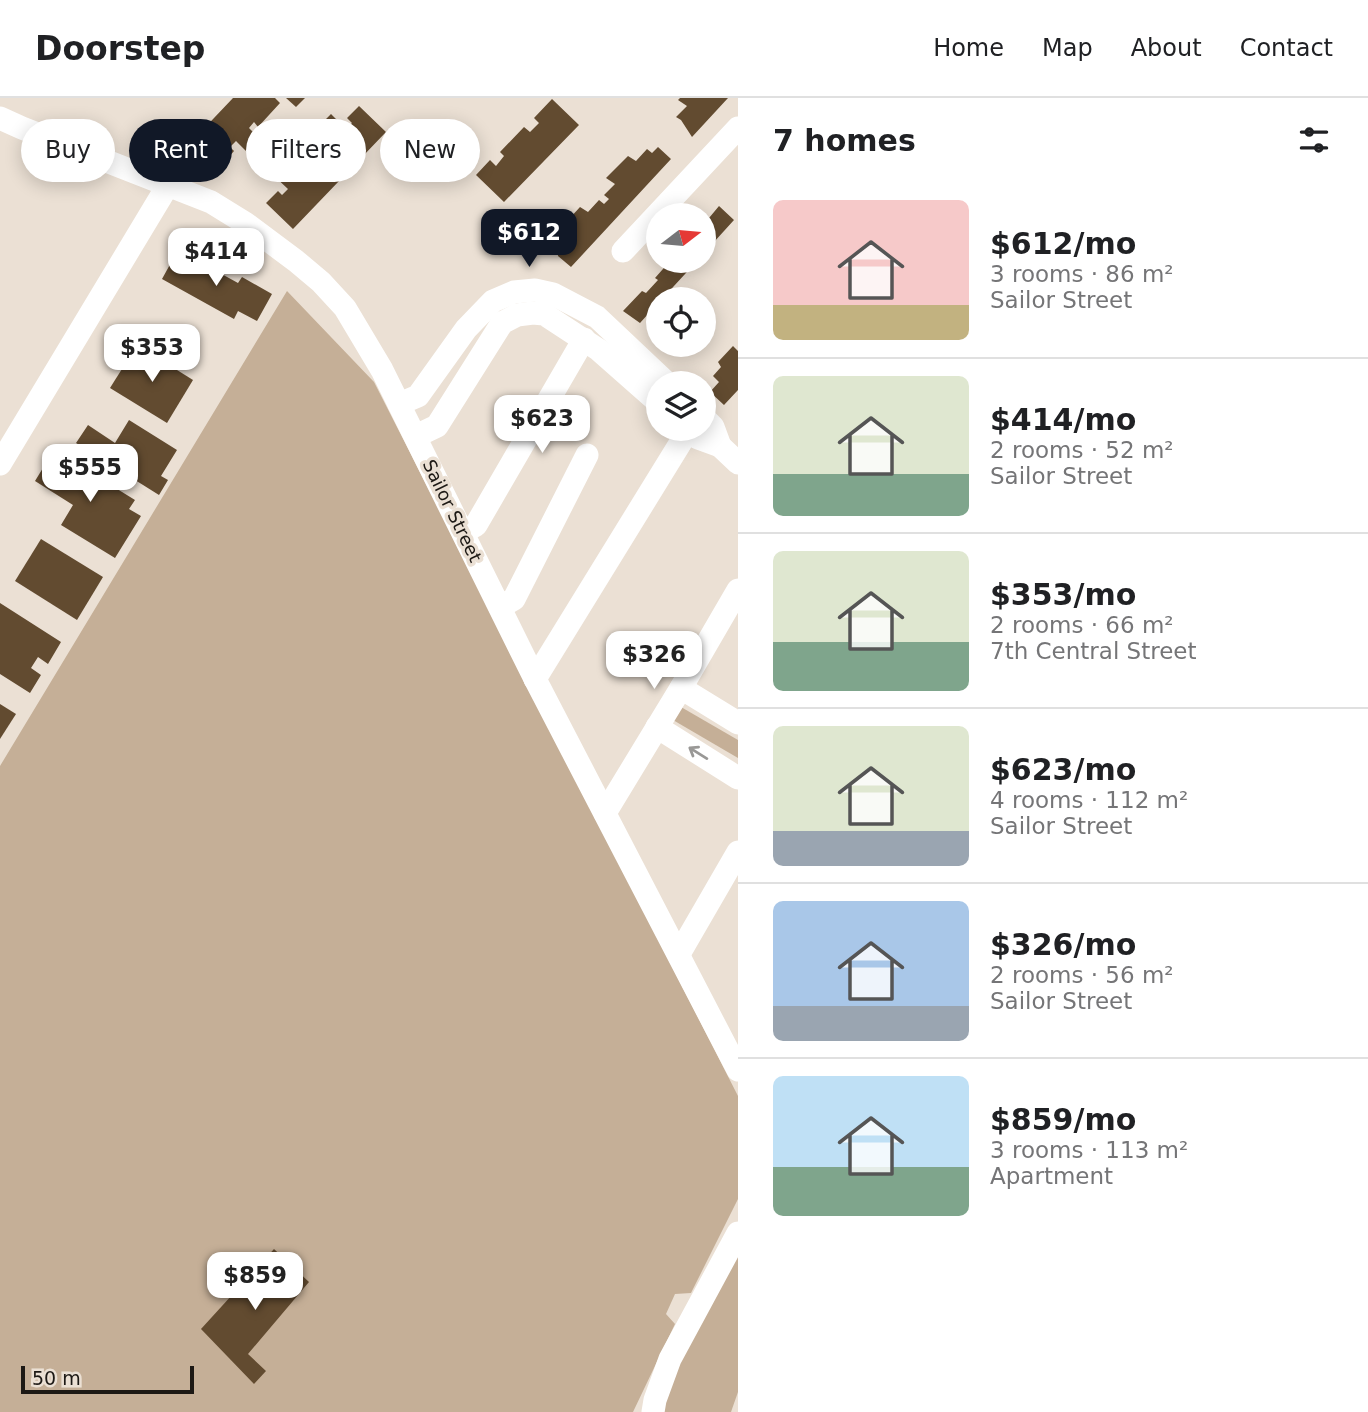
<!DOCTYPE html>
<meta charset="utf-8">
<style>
body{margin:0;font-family:"DejaVu Sans",sans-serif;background:#f6f6f6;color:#202124;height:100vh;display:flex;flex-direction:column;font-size:26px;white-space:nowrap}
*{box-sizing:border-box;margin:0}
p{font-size:23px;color:#757577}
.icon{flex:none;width:38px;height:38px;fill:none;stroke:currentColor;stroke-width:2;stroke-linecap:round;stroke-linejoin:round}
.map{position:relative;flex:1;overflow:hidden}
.sheet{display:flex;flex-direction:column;background:#fff;width:630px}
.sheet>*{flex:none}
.top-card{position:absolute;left:21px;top:21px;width:611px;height:63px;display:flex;gap:14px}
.needle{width:46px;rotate:74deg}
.buttons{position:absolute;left:646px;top:105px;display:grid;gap:14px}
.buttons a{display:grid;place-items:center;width:70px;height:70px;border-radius:50%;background:#fff;box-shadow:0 4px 18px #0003;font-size:35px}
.scale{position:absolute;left:21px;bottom:18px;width:173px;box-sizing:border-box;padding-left:7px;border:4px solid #1d1915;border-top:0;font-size:19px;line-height:24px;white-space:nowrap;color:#1d1915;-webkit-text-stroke:5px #ebe0d4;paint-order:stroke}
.price{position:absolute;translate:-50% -60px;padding:0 16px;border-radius:14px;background:#fff;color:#222;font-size:23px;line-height:46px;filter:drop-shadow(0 2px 4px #0008)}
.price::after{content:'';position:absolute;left:50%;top:42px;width:21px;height:16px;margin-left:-10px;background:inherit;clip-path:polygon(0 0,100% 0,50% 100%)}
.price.current{background:#111827;color:#fff}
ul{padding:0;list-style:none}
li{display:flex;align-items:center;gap:21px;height:175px;padding:0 35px}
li+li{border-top:2px solid #e0e0e0}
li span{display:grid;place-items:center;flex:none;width:196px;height:140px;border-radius:10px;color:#555}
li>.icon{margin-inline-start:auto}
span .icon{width:84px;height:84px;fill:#fffc;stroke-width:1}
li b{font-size:30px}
h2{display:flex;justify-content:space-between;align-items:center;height:84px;padding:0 35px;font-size:30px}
.chip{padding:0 24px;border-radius:32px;background:#fff;box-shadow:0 4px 18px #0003;font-size:24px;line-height:63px}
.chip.current{background:#111827;color:#fff}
header{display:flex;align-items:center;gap:42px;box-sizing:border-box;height:98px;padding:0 35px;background:#fff;border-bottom:2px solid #e0e0e0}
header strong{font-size:33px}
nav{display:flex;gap:38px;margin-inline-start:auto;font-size:24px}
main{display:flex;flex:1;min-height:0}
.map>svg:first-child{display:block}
.green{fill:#c5af97}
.building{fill:#624b30}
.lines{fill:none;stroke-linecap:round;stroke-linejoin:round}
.minor{stroke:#fff;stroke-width:23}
.oneway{stroke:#999896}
.labels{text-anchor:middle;stroke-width:7;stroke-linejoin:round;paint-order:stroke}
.street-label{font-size:18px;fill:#1d1915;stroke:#ebe0d4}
</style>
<header>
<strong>Doorstep</strong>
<nav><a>Home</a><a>Map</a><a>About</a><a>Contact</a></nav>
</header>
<main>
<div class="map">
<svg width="738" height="1314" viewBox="0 0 738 1314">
<rect width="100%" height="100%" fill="#ebe0d4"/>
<g class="green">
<path d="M287 193 374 284 738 998V1101L691 1195 675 1196 666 1216 675 1226 633 1314H0V668Z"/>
<path d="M681 609 738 642V660L673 622Z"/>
<path d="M738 1141V1294L731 1314H660L670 1280Z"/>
</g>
<g class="building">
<path d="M233 0H275L280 5 258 29 254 24 249 30 264 45 251 58 236 43 230 49 234 53 223 66 195 40Z"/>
<path d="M286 0H305L296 9Z"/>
<path d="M680 0H728L692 39 681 22 676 19 687 8 678 2Z"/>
<path d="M552 1 579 27 504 104 476 77 490 62 496 68 504 58 500 54 524 29 530 34 539 25 534 20Z"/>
<path d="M359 8 386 34 293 131 266 105 278 93 282 97 288 91 272 76 285 63 301 78 306 73 301 68 324 45 329 49 334 43 318 29 331 16 346 31 352 25 347 20Z"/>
<path d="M658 49 671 61 571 169 558 158 557 149 568 137 559 132 580 109 588 114 599 102 604 106 609 101 604 97 615 86 606 80 628 58 636 63 647 51 652 55Z"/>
<path d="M719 108 734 122 704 155V133L705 131 704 126Z"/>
<path d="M178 152 238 185 242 179 272 196 257 223 238 213 234 221 162 181Z"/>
<path d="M670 163H697L662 201H658V205L640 225 623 213 642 193 646 195 658 182 655 180Z"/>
<path d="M137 247 193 282 167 325 110 290Z"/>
<path d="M733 248 738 253V292L724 307 710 294 719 284 713 278 721 269 718 264Z"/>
<path d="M129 322 177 352 161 378 168 382 159 397 76 345 88 327 115 345Z"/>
<path d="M54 352 135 402 129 411 141 418 115 460 61 427 73 407 35 383Z"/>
<path d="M41 441 103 479 77 522 15 483Z"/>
<path d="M0 505 61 544 48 566 38 559 31 570 41 577 30 595 0 576Z"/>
<path d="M0 606 16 616 0 641Z"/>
<path d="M274 1151 309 1184 248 1256 266 1273 254 1286 201 1231Z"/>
</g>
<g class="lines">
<g class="minor">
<path d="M0 20 22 30 211 104 245 125 296 163 321 184 345 210 382 272 535 581 738 972"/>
<path d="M623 153 738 30"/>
<path d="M399 306 418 298 466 231 493 203 514 194 535 192 553 196 597 219 667 285"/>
<path d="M704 320 713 329 720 348"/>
<path d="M689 331 698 340 720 348 738 365"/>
<path d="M416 338 437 328 502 225 517 217 533 215 544 216 599 252 658 304"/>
<path d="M0 366 168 87"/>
<path d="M463 434 476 427 584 241"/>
<path d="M500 509 514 501 587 357"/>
<path d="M535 581 689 331"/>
<path d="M681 590 738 625"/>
<path d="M657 629 738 680"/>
<path d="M605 715 681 590 738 492"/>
<path d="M679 856 738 754"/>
<path d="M653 1314 655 1302 670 1261 738 1135"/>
</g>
</g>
<defs><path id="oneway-shaft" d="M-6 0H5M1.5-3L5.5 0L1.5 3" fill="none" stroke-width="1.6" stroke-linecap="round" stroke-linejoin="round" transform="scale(1.75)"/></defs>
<use class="oneway" href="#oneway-shaft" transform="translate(698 655) rotate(-148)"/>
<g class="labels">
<g class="street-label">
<text transform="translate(452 413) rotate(64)" y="6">Sailor Street</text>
</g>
</g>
</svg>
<div class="buttons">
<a><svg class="needle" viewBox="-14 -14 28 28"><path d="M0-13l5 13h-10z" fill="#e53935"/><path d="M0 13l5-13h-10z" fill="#757577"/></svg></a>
<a><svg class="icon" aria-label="locate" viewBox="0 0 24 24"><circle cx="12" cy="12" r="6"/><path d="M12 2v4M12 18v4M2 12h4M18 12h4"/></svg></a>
<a><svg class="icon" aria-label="layers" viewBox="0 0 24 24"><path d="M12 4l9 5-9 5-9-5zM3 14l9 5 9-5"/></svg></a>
</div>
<div class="scale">50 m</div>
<b class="price current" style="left:529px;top:171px">$612</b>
<b class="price" style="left:216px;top:190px">$414</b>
<b class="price" style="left:152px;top:286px">$353</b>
<b class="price" style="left:542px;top:357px">$623</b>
<b class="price" style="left:90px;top:406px">$555</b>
<b class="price" style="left:654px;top:593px">$326</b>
<b class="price" style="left:255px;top:1214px">$859</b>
<div class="top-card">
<a class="chip">Buy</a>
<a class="chip current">Rent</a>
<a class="chip">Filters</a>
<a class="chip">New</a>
</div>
</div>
<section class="sheet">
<h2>7 homes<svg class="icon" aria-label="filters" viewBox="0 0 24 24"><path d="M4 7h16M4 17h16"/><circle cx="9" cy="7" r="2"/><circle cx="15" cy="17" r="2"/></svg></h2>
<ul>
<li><span style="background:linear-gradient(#f6c9c9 75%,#c2b280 0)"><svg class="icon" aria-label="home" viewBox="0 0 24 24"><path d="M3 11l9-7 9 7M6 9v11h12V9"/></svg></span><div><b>$612/mo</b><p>3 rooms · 86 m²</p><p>Sailor Street</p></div></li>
<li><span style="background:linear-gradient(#dfe7d0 70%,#7fa58c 0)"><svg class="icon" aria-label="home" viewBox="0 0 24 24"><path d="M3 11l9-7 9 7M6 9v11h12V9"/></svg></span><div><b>$414/mo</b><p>2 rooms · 52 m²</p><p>Sailor Street</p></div></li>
<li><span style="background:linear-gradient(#dfe7d0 65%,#7fa58c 0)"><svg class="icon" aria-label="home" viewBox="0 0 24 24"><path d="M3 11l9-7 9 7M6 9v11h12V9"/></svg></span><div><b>$353/mo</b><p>2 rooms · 66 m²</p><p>7th Central Street</p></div></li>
<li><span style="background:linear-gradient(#dfe7d0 75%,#9aa5b1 0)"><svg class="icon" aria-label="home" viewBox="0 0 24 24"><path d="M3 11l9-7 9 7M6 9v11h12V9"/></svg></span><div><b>$623/mo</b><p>4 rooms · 112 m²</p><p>Sailor Street</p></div></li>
<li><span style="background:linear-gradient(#a9c7e8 75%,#9aa5b1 0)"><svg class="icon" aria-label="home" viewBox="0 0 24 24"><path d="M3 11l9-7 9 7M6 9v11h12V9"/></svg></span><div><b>$326/mo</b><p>2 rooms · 56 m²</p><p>Sailor Street</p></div></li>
<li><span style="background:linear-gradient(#bfe0f5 65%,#7fa58c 0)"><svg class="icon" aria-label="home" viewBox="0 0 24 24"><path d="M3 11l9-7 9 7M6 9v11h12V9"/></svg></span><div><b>$859/mo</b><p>3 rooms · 113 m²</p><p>Apartment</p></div></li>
</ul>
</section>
</main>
